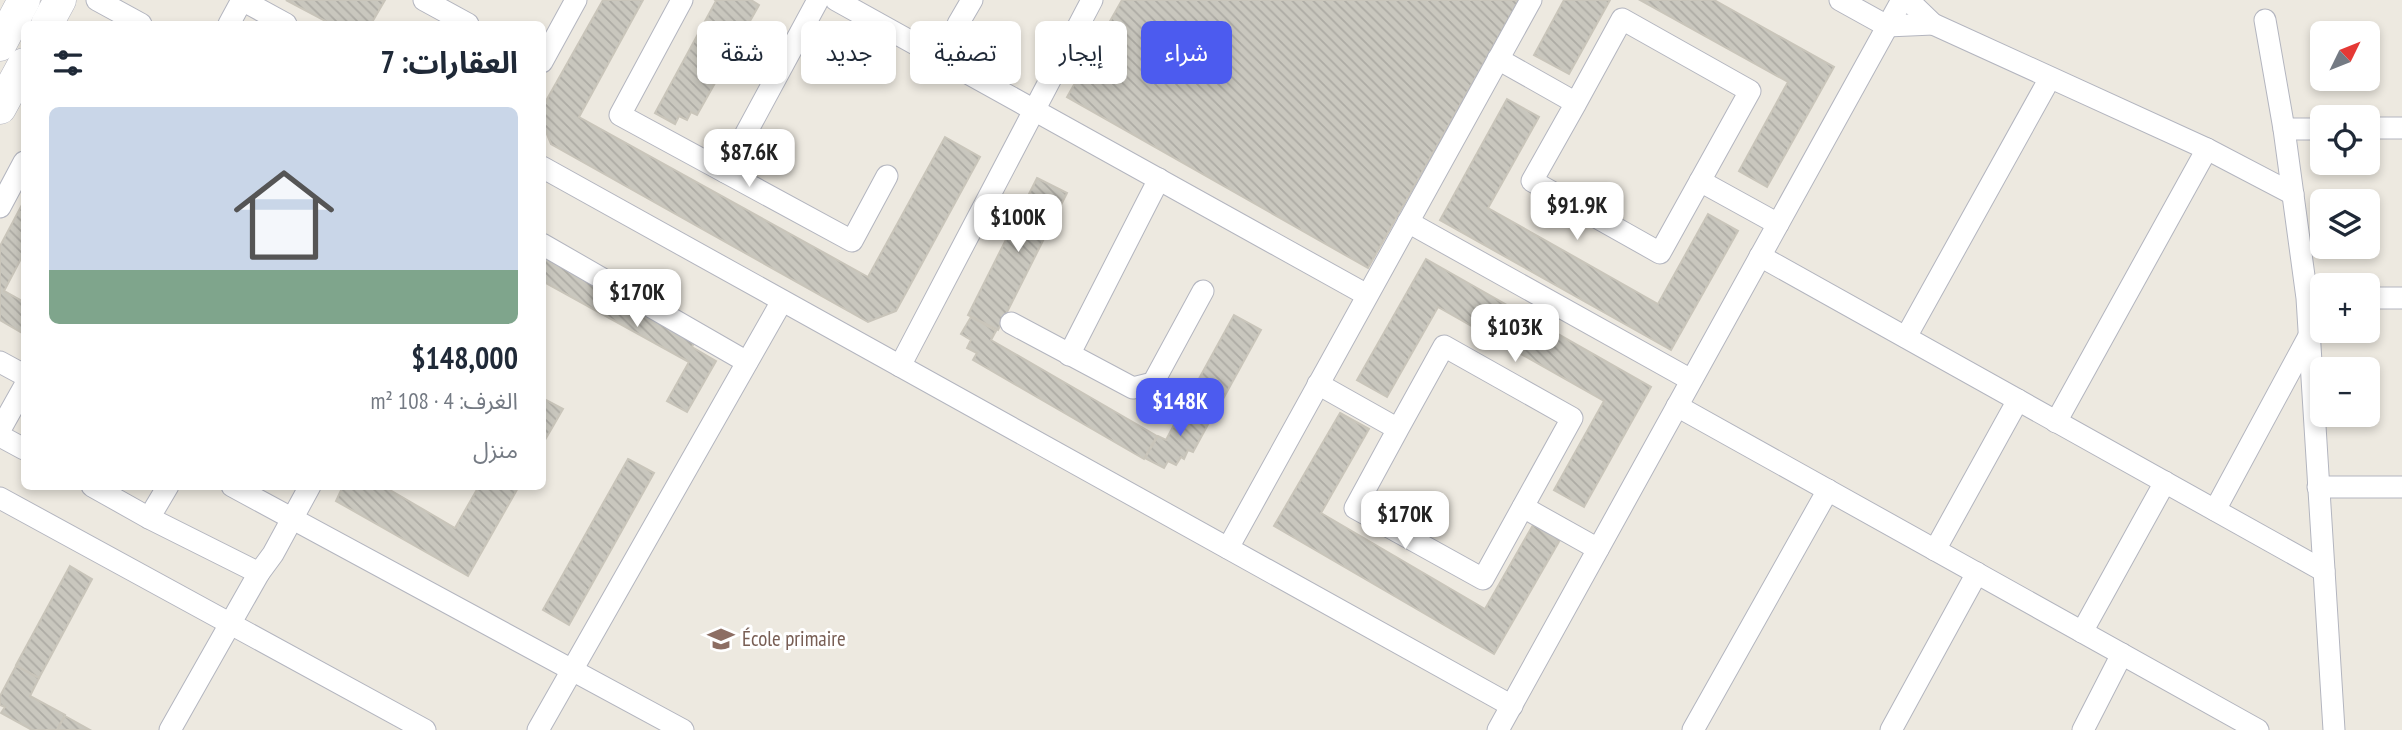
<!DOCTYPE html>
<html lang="ar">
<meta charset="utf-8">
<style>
body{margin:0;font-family:"PT Sans Narrow","Noto Sans Arabic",sans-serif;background:#f2f2f3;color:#1f2937;direction:rtl;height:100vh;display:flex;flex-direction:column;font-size:26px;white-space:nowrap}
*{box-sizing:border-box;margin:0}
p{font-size:23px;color:#747a83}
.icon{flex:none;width:38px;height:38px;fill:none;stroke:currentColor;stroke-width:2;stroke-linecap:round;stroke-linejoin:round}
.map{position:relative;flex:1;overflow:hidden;direction:ltr}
.side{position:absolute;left:21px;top:21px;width:525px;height:469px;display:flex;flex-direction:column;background:#fff;border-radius:10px;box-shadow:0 4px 10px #0003;direction:rtl}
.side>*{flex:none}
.guide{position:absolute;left:567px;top:21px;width:665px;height:63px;direction:rtl;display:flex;gap:14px}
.needle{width:46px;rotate:47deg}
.controls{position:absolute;left:2310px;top:21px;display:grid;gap:14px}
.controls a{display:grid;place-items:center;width:70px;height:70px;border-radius:10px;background:#fff;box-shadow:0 4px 10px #0003;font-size:35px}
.price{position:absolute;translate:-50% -60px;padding:0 16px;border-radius:14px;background:#fff;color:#222;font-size:23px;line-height:46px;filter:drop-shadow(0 2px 4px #0008)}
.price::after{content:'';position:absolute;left:50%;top:42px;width:21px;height:16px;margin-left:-10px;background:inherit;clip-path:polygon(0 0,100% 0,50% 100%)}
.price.current{background:#4c5bef;color:#fff}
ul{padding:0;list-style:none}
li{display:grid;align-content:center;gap:14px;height:371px;padding:0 28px}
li+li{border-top:2px solid #e0e1e3}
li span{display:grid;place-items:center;height:217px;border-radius:10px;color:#555}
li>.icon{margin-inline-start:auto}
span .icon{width:126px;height:126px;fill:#fffc;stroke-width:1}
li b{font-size:30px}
h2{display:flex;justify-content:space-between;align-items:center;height:84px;padding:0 28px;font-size:30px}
.chip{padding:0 24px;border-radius:10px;background:#fff;box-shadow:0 4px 10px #0003;font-size:24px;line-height:63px}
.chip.current{background:#4c5bef;color:#fff}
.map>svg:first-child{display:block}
.building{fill:url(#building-back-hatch);stroke:#c9c5ba;stroke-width:2}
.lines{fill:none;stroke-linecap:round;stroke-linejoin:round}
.minor-casing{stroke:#b3b5bf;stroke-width:23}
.secondary-casing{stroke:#b3b5bf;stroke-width:33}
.minor{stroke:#fff;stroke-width:21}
.secondary{stroke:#fff;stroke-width:32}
.labels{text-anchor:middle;stroke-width:6;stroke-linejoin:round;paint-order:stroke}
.education-label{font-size:21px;fill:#785e54;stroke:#fff;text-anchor:start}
</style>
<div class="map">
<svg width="2402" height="730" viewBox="0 0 2402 730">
<defs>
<pattern id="building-back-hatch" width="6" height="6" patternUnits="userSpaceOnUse" patternTransform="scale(1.75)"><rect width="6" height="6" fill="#c9c7be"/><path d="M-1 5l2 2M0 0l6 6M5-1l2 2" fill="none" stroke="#adaba4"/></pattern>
</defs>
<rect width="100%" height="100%" fill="#ede9e0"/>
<g class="building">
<path d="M286 0H385L371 24H331Z"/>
<path d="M603 0H643L579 117 868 277 945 137 980 157 896 311 868 322 551 144 542 122V108Z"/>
<path d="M715 0H751L759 5 697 115 691 112 687 120 679 116 675 124 655 113 716 1Z"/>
<path d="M1122 0H1519L1368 268 1067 97Z"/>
<path d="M1564 0H1610L1569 74 1534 55Z"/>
<path d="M1640 0H1714L1834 67 1767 187 1739 171 1788 82Z"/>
<path d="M1507 99 1539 117 1488 208 1658 304 1708 214 1738 231 1671 350 1440 220Z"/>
<path d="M1037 178 1067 193 998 330 968 315Z"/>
<path d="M24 201V253L4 291 24 302V334L0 320V246Z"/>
<path d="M542 256 695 340 692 347 716 361 687 412 667 401 689 362 542 281Z"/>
<path d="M1426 259 1651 387 1584 507 1554 490 1604 401 1438 307 1387 397 1357 380Z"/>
<path d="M1234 315 1261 330 1212 419 1185 404Z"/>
<path d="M971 317 996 331 991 340 1157 436 1144 459 973 360 977 353 967 348 971 340 961 334Z"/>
<path d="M542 398 563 409 542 445Z"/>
<path d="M1185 404 1211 419 1193 452 1188 450 1184 459 1181 457 1176 465 1168 461 1164 468 1145 458 1158 436 1166 440Z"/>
<path d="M1340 413 1369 429 1321 513 1485 609 1533 525 1560 540 1494 654 1274 526Z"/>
<path d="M628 459 654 473 569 625 543 610Z"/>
<path d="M343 486H383L455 528 479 486H519L468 576 336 501Z"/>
<path d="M70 566 92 579 39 678 16 665Z"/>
<path d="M16 666 39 678 30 696 65 715 57 730H32L1 713 5 707 0 705V696Z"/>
<path d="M65 716 90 730H57Z"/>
</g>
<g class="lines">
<g class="minor-casing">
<g id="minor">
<path d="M97 0 141 24"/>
<path d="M242 0 286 24"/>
<path d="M424 0 468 24"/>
<path d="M682 0 620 115 852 241 887 176"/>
<path d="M836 0 1367 295"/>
<path d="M1840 0 1887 26 1933 24"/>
<path d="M1908 0 1933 24 2207 149 2293 194"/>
<path d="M2265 20 2284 129 2307 298 2334 730"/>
<path d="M229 24 242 0"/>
<path d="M958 24 972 0"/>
<path d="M1498 59 1576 103 1622 19 1750 91 1660 253 1532 181 1576 103"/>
<path d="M542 62 576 0"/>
<path d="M2368 128H2402"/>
<path d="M2284 129H2322"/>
<path d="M542 167 1512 706"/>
<path d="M725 172 818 0"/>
<path d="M1700 181 1778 224"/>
<path d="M0 207 24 162"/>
<path d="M1408 222 1691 380"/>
<path d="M542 244 747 362"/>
<path d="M1760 256 2324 571"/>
<path d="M2368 298H2402"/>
<path d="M1011 323 1133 388 1153 383 1203 291"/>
<path d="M1906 337 2050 78"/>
<path d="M1069 355 1159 179"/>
<path d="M0 362 24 375"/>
<path d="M900 366 1092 0"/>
<path d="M1318 384 1398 429 1444 346 1572 418 1483 579 1355 508 1398 429"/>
<path d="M1677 406 2258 730"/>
<path d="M2056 422 2207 149"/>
<path d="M0 430 24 387"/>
<path d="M0 436 24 449"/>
<path d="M92 486 149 518 259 573 273 554 310 486"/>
<path d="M232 486 683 730"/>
<path d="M2318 487H2402"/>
<path d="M0 498 425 730"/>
<path d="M1523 507 1598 549"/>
<path d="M2215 510 2309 336"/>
<path d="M149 518 168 486"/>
<path d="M1228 548 1531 0"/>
<path d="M1935 550 2018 400"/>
<path d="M2082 632 2165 482"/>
<path d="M170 730 259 573"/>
<path d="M538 730 782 301"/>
<path d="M1498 730 1902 0"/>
<path d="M1693 730 1828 490"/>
<path d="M1891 730 1977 573"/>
<path d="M2083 730 2122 654"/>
</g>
</g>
<g class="secondary-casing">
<g id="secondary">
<path d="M47 24 60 0"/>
<path d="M0 45 24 0"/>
<path d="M0 108 24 64"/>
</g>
</g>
<use href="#minor" class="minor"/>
<use href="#secondary" class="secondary"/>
</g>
<defs>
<g id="school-bare" transform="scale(2.1)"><path d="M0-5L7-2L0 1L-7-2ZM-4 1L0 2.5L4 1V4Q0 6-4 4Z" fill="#8d6e63" stroke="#fff" stroke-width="2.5" paint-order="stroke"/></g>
</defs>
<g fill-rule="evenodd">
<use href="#school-bare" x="721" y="639"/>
</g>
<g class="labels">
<g class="education-label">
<text x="742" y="646">École primaire</text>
</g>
</g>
</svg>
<div class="controls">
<a><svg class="needle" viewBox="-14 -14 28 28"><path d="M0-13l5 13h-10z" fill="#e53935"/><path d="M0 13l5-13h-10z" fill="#747a83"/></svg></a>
<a><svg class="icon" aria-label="locate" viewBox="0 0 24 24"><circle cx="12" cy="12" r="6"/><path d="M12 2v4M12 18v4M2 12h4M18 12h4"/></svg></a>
<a><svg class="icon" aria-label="layers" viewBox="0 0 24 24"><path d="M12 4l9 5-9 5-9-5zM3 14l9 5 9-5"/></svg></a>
<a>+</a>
<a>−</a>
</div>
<b class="price" style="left:749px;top:189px">$87.6K</b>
<b class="price" style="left:1577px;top:242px">$91.9K</b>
<b class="price" style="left:1018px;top:254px">$100K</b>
<b class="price" style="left:637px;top:329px">$170K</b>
<b class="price" style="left:1515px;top:364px">$103K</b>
<b class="price current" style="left:1180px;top:438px">$148K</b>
<b class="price" style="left:1405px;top:551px">$170K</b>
<div class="guide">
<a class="chip current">شراء</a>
<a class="chip">إيجار</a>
<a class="chip">تصفية</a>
<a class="chip">جديد</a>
<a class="chip">شقة</a>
</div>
<section class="side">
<h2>العقارات: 7<svg class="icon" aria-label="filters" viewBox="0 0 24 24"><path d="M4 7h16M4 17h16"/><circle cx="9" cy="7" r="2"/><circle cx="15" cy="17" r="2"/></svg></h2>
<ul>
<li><span style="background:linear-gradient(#c9d6e8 75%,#7fa58c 0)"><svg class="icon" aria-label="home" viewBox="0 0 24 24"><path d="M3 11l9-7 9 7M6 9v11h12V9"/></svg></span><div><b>$148,000</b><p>الغرف: 4 · 108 m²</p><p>منزل</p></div></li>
</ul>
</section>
</div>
